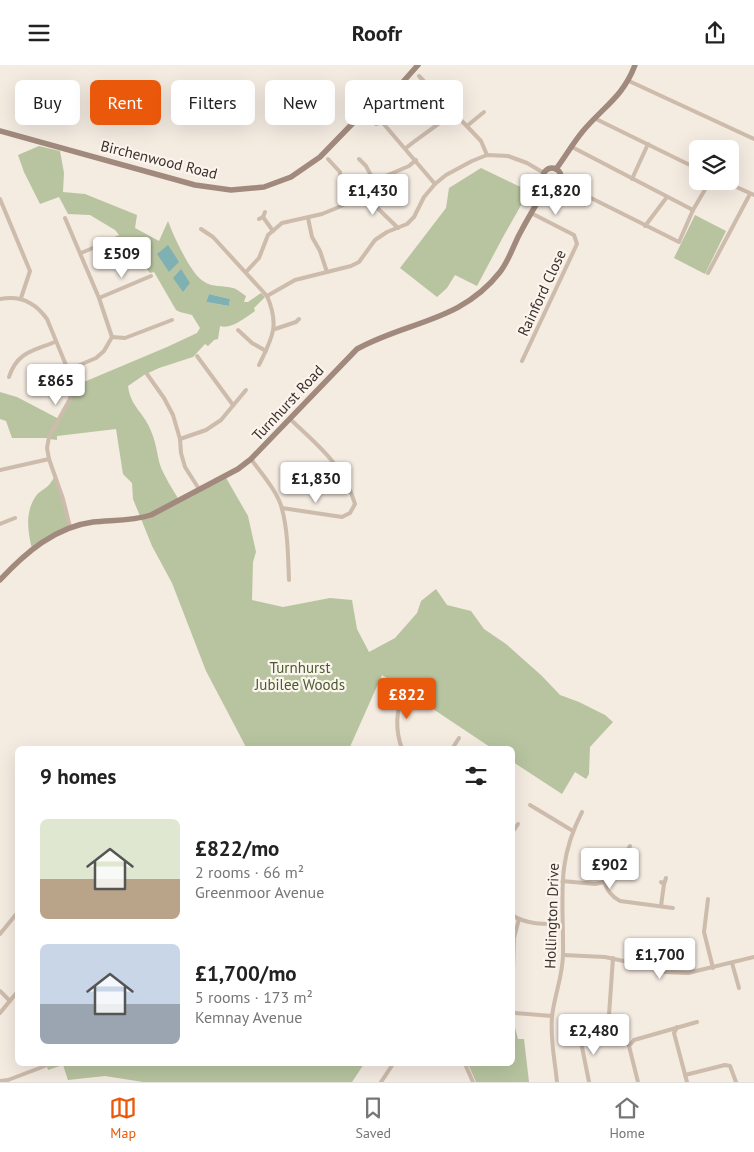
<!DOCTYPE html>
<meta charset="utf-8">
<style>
body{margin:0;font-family:"PT Sans",sans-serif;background:#f2f2f2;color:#222;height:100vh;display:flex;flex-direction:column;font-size:19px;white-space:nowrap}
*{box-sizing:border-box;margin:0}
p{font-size:16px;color:#767676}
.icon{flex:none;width:28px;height:28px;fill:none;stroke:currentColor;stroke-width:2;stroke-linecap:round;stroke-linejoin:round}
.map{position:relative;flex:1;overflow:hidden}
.sheet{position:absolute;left:15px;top:681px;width:500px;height:320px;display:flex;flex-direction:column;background:#fff;border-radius:8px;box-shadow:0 5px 20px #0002}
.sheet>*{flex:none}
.guide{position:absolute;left:15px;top:15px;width:500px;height:45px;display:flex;gap:10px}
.tools{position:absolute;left:689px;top:75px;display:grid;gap:10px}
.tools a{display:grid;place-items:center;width:50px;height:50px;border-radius:8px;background:#fff;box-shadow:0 5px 20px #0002;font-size:25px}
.price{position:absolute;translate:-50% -42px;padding:0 11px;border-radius:5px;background:#fff;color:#222;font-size:16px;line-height:32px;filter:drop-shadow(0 1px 2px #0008)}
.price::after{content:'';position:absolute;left:50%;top:30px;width:15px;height:11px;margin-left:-8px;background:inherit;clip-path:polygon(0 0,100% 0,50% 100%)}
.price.current{background:#ea580c;color:#fff}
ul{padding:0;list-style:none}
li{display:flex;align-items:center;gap:15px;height:125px;padding:0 25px}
li span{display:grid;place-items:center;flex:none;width:140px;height:100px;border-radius:8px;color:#555}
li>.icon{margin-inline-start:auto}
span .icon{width:60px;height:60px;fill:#fffc;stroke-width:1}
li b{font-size:21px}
h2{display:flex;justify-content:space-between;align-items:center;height:60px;padding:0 25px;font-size:21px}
.chip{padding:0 18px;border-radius:8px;background:#fff;box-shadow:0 5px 20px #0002;font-size:18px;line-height:45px}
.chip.current{background:#ea580c;color:#fff}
header{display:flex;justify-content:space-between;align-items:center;height:65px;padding:0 25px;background:#fff;font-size:22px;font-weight:700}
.menu{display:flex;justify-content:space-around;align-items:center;height:70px;border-top:1px solid #e0e0e0;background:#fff;font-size:14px;color:#767676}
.menu a{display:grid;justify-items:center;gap:2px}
.menu .current{color:#ea580c}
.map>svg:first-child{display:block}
.green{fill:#b8c4a0;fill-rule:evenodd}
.water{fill:#7fb0b2}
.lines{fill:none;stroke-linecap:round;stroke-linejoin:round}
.street{stroke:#cdbbac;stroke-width:4}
.secondary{stroke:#a18a7d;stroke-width:5.5}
.labels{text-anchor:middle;stroke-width:4.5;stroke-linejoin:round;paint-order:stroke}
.street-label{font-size:15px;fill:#3b302b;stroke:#fbf5ee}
.park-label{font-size:15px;fill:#4a5a2e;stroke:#fbf5ee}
</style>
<header><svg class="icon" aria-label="menu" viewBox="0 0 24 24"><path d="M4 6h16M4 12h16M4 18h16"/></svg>Roofr<svg class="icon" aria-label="share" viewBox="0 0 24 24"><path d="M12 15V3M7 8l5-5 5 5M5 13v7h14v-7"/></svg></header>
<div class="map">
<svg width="754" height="1017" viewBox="0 0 754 1017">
<rect width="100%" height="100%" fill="#f4ebe1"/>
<g class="green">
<path d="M39 81 60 86 64 108 63 127 85 129 137 150 135 163 159 176 168 156C173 170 191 209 203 216 213 223 223 220 233 223 238 224 242 229 246 231L244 237H248L261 228 265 232 254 243 255 246C246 252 231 265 220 261L218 274 214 275 208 281 205 279 193 292 159 303 144 310 128 321C130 341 145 349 151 366 156 377 157 389 160 400 165 413 172 423 179 435L225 411 248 451 256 487 253 497 252 535 283 542 330 533 352 535 357 564 369 587 395 573 417 548 421 536 436 524 447 540 471 546 484 564 506 579 542 611 560 630 579 637 605 650 613 657 590 682 589 709 586 714 575 707 562 729 513 697 512 684H493L382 610 349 684H247L206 606 172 518 152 481 133 434 132 418 123 409 116 364 57 371V375L49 374V373H12L6 356 0 354V327L17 332 59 354C65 344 73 334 72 322L167 282 197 268 200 263 192 250 180 247 176 245 154 207 150 208 115 165 90 150 68 149 59 132 40 139 24 107 18 90ZM209 229 230 234 229 241 206 237Z"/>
<path d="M481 103 529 126 503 172 477 221 455 210 447 223 437 232 400 203 446 143 449 123Z"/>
<path d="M695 150 726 166 705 209 674 193Z"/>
<path d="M55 411 70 462 32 484C28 467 25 450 34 434 37 428 43 425 48 421 51 418 53 414 55 411Z"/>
<path d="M513 955 518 974H524L529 1017H476L468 999H512Z"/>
<path d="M46 999H364L352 1017H143L105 1011 68 1015 63 1000 48 1005Z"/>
</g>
<g class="water">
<path d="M168 180 179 197 169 207 157 189Z"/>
<path d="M181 204 190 218 183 227 173 213Z"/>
<path d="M209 229 230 234 229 241 206 237Z"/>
</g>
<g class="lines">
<g class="street">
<path d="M419 11 481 76 487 90"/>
<path d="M629 16 754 74"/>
<path d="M596 54 698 104"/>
<path d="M382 57 435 119"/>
<path d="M376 59 382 57 387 49"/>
<path d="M467 61 484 47"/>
<path d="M572 82 693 145"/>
<path d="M406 83C422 70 439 60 454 46"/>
<path d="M328 94 340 107 343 130 349 137"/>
<path d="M359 94 366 101 374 116"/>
<path d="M632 114 648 79"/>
<path d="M723 116 754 130"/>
<path d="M559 117 679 177 693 145 710 116"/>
<path d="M360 126 398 163"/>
<path d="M0 134 30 206 21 233"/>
<path d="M263 152 273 166"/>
<path d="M65 153 99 233 112 272 104 286 96 293 68 305"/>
<path d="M308 153 312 172 320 186 327 207"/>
<path d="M259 154 263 152 265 147"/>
<path d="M645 161 667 132"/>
<path d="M201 164 213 172 267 231C280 261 272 273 259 300"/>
<path d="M81 188 119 172"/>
<path d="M246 207 259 193 268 170 282 158 322 149 339 142 349 137 367 119 409 101 416 95"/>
<path d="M708 208 750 129"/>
<path d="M267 231 295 215 351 201 359 197 375 175 387 167 407 159 414 152 424 132 435 119 446 110 472 96 487 90 508 91 527 98 544 108"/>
<path d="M99 233 151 211"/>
<path d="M0 234C20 230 35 237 47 254L68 305 72 319 70 334 49 372 47 383 49 394 63 434 70 462"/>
<path d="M275 264 296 257 299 254"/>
<path d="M238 265 252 278 266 286"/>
<path d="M112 272 125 273 172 255"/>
<path d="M197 291 233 340"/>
<path d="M522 296 577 179 574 170 531 148"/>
<path d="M147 309 164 333 173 350 180 374 181 388 185 402 199 424"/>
<path d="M9 312C17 287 33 286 55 277"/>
<path d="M180 374 206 365 221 355 246 325"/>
<path d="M251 394C261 408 278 427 282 444 288 466 288 492 289 515"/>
<path d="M0 405 49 394"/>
<path d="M282 443 342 452 350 448 355 439C344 401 318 380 290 354"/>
<path d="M0 459 15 453"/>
<path d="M402 684C395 665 396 645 404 626"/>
<path d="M452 684 459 673"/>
<path d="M530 740 573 766"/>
<path d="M512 768 518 759"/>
<path d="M562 816 595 819 609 816 630 781"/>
<path d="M604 817C608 826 611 831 620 836L673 843"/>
<path d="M661 817 664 819 666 813"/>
<path d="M708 834 704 867 713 903"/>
<path d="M661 841 664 819"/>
<path d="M512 850C527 860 545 859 562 859"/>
<path d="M0 869 18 847"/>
<path d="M563 890 605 892 647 901 665 907 688 908 754 892"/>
<path d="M732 898 739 923"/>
<path d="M513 904 514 873 519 854"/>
<path d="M0 926 10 936"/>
<path d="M0 948 18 926"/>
<path d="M515 948 552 951"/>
<path d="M609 950 613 893"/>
<path d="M677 962 674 968 687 1017"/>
<path d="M579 967 589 1017"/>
<path d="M465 999 473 1017"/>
<path d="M685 1010 725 1000 730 1001 736 1017"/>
<path d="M0 1016 8 1015 45 1001V999"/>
<path d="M381 1017 393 999"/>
<path d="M557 1017C555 996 550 974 552 952 554 931 563 911 563 889 564 834 555 799 582 747"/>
<path d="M638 1017 629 981 634 975 697 957"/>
</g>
<g class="secondary">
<path d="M0 66 195 120 231 125 264 122 291 112 320 92 353 58 386 36 418 0"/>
<circle cx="552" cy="112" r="9"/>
<path d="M556 104C565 92 573 78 583 66 603 42 623 32 635 0"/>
<path d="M0 515C25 488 55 462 93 457 113 455 132 456 151 450L238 404 251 394 357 284C407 256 461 257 500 207 508 197 513 182 519 170 528 153 538 136 548 120"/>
</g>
</g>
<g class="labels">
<g class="street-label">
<text transform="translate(159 95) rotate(14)" y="5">Birchenwood Road</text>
<text transform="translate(542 228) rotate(-65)" y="5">Rainford Close</text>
<text transform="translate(288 338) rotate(-47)" y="5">Turnhurst Road</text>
<text transform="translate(552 851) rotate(-88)" y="5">Hollington Drive</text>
</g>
<g class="park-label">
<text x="300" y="608">Turnhurst<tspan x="300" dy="17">Jubilee Woods</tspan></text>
</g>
</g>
</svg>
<div class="tools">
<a><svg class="icon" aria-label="layers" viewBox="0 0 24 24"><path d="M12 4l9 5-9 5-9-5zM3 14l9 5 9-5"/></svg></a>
</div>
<b class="price" style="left:373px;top:151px">£1,430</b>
<b class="price" style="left:556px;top:151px">£1,820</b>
<b class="price" style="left:122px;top:214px">£509</b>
<b class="price" style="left:56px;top:341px">£865</b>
<b class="price" style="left:316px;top:439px">£1,830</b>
<b class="price current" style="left:407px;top:655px">£822</b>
<b class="price" style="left:610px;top:825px">£902</b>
<b class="price" style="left:660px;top:915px">£1,700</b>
<b class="price" style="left:594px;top:991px">£2,480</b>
<div class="guide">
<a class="chip">Buy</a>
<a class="chip current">Rent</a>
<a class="chip">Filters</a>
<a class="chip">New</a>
<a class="chip">Apartment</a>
</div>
<section class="sheet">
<h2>9 homes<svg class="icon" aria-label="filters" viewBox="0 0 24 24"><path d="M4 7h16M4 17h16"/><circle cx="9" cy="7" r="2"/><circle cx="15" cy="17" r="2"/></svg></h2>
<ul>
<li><span style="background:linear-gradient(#dfe7d0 60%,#b9a48a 0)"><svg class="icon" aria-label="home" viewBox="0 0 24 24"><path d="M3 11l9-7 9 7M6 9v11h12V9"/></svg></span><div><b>£822/mo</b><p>2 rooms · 66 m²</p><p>Greenmoor Avenue</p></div></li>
<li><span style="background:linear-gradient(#c9d6e8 60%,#9aa5b1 0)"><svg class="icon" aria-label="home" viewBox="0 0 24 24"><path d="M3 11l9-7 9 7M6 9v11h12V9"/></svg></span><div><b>£1,700/mo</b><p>5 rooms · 173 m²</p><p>Kemnay Avenue</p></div></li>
</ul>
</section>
</div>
<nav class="menu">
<a class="current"><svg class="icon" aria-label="map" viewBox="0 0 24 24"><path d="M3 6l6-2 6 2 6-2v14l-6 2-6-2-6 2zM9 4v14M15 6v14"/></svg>Map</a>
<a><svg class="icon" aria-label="saved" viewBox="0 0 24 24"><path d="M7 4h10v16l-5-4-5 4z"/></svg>Saved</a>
<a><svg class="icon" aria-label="home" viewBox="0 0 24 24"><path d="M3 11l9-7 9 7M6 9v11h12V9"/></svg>Home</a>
</nav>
